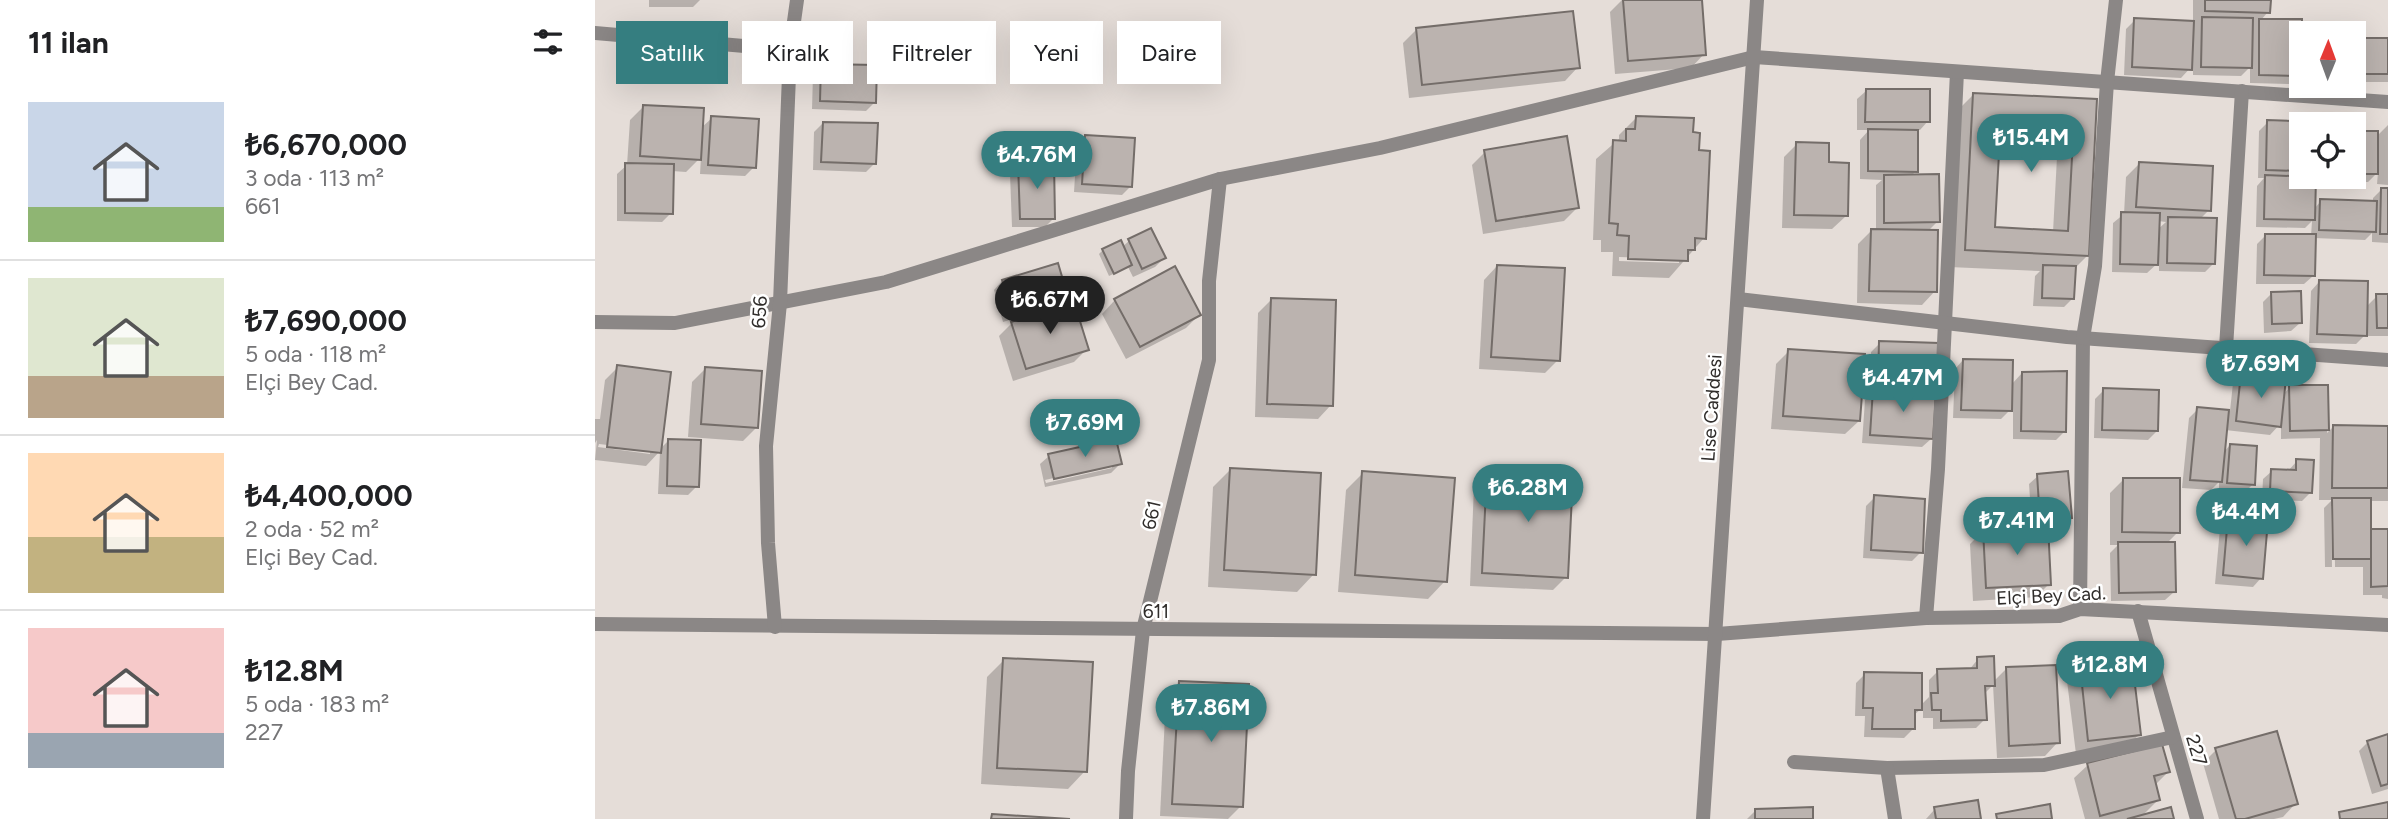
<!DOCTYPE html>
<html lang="tr">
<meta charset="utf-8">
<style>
body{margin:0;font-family:Figtree,sans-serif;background:#f2f2f2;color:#202124;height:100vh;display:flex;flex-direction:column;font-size:26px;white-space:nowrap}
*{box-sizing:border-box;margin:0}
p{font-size:23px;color:#757577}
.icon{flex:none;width:38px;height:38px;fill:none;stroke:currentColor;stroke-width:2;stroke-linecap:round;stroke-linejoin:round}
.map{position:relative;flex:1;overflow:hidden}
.sheet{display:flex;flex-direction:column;background:#fff;width:595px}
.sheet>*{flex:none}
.hud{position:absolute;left:21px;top:21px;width:665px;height:63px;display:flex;gap:14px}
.needle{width:46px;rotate:1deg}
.fabs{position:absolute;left:1694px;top:21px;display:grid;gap:14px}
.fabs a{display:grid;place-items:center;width:77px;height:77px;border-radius:0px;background:#fff;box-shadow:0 7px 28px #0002;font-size:35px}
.price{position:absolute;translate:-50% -60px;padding:0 16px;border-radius:24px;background:#357e80;color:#fff;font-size:23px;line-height:46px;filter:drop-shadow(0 2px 4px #0008)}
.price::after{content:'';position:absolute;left:50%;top:42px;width:21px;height:16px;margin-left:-10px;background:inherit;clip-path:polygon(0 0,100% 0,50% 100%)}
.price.on{background:#222;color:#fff}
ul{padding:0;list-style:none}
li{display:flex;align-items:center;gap:21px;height:175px;padding:0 28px}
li+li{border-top:2px solid #e0e0e0}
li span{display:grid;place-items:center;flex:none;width:196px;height:140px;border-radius:0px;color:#555}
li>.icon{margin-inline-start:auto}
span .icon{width:84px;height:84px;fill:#fffc;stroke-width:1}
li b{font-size:30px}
h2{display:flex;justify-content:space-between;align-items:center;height:84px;padding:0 28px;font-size:30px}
.tag{padding:0 24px;border-radius:0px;background:#fff;box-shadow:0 7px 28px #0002;font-size:24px;line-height:63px}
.tag.on{background:#357e80;color:#fff}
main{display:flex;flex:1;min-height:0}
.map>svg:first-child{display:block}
.shadow{fill:#0003;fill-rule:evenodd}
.building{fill:#bbb3af;stroke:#746d69;stroke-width:2;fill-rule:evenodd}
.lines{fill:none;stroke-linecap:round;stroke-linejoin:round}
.service{stroke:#8b8786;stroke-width:14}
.minor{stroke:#8b8786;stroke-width:14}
.tertiary{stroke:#8b8786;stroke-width:14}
.labels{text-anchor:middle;stroke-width:5;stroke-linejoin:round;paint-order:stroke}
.street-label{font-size:19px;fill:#302d2b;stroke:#fff}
</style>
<main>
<section class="sheet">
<h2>11 ilan<svg class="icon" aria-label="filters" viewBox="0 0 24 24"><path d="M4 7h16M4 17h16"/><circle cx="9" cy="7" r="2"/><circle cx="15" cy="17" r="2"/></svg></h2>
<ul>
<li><span style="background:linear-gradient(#c9d6e8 75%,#8fb573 0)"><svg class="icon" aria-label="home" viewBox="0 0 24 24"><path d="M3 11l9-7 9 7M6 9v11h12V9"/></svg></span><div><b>₺6,670,000</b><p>3 oda · 113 m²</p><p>661</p></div></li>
<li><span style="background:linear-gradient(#dfe7d0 70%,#b9a48a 0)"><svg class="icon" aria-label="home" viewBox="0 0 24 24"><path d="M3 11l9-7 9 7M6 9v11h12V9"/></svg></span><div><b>₺7,690,000</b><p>5 oda · 118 m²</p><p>Elçi Bey Cad.</p></div></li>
<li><span style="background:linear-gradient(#ffd9b3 60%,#c2b280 0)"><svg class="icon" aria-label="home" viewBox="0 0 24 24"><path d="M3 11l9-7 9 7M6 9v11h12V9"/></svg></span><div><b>₺4,400,000</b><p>2 oda · 52 m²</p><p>Elçi Bey Cad.</p></div></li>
<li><span style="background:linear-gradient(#f6c9c9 75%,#9aa5b1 0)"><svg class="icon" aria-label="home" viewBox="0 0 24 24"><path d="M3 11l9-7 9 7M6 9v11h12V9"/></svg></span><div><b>₺12.8M</b><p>5 oda · 183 m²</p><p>227</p></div></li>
</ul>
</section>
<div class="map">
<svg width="1793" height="819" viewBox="0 0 1793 819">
<rect width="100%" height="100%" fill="#e5ddd8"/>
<g class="shadow">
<path d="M54 0H105L98 7H54Z"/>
<path d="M1027 0H1105L1109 54 1096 68 1020 74 1015 12Z"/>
<path d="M1598 0H1674L1673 12 1665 21 1705 75 1696 84 1655 83V67L1646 76 1598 75V65L1586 78 1529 75 1531 29 1540 20 1598 23Z"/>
<path d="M821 30 983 67 970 81 814 98 808 43Z"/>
<path d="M1768 40H1793V82H1759L1760 49Z"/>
<path d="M227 65 280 102 271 111 217 109 218 74Z"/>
<path d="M1271 91 1333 121 1325 130H1321V171L1316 176 1343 221 1332 232 1340 291 1327 305 1262 303 1263 244 1276 231H1281V185L1287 180 1265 179V140L1274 130H1262V99Z"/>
<path d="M1378 95 1500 101 1492 256 1479 269 1478 298 1469 307 1438 306 1440 276 1445 271 1354 267 1361 112ZM1403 135 1463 138 1458 232 1398 229Z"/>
<path d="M48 107 106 128 117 118 159 167 150 176 105 174 106 157 91 172 77 171 76 213 67 222 22 221V174L32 165 35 120Z"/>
<path d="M1041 118 1097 134 1109 238 1074 278 1017 276 1018 252H1006V240H998L1001 159 1024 139V135ZM1024 257 1084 259V263L1024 261Z"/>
<path d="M1673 122 1723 123 1706 124V177H1715L1719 209 1726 201 1778 203V198L1787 189 1793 190V243L1777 242V233L1770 240 1719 238 1718 276 1709 284H1661L1662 244 1671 235 1716 236 1717 221 1710 228 1661 227 1662 186 1669 178H1663L1664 131Z"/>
<path d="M228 123 280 163 271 172 218 170 219 132Z"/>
<path d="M1793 125V185L1782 184 1783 172 1773 182H1724V177H1759V133H1782V136Z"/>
<path d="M490 136 536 186 527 195 479 192 482 145Z"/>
<path d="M1202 144 1251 216 1237 229 1187 228 1189 157Z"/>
<path d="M890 152 982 208 969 221 888 234 877 165Z"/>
<path d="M1545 163 1614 210 1605 219 1619 263 1610 272 1564 271V262L1552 273 1517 272 1518 223 1529 214 1531 177ZM1563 221 1571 222 1562 230Z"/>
<path d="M424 165 459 218 450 227H417L415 174Z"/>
<path d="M534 241 569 258 560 267 538 277 533 267 514 276 504 254 508 250 527 247Z"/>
<path d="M902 266 963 360 950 373 884 369 889 280Z"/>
<path d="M407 281 471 296 462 305 408 322 399 290Z"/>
<path d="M1724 282 1771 307 1782 296H1793V336H1773V326H1770V335L1761 344 1714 343 1716 291Z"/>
<path d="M1677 293 1705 323 1696 331 1669 333 1668 302Z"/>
<path d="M520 300 604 315 591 328 531 359 507 314Z"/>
<path d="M676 300 736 405 723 419 660 417 663 313Z"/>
<path d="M417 323 492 349 479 362 418 381 404 336Z"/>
<path d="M1285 343 1341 386 1333 395 1336 439 1327 447 1267 443 1270 400 1275 395 1276 352Z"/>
<path d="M1194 351 1264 421 1250 434 1176 429 1181 364Z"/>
<path d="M1368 360 1416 385 1427 373 1470 431 1461 440 1418 439V407L1406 419 1358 418 1360 369Z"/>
<path d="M23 367 64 450 74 440 102 486 93 495 63 494 65 451 51 466 0 460 2 440 0 443V419H5L10 380ZM4 444 55 450V454L3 447Z"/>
<path d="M110 369 161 428 148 441 93 437 97 382Z"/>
<path d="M1647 375 1688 395 1695 387H1732V433L1738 427H1793V501H1774V531L1793 537V599L1787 598V595H1768V567H1740L1739 506H1736L1737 567H1730L1729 508 1737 500H1724L1725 438 1686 439V423L1675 435 1630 430 1628 453 1635 445 1658 484 1649 493 1624 491V482L1616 490 1587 488 1594 418 1603 409 1635 411 1638 383Z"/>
<path d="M1509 390 1562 431 1553 440 1499 438 1500 399Z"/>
<path d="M454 456 525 464 516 473 450 487 445 464ZM517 465V468L451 483 450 480Z"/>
<path d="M1702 461 1716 492 1707 501 1667 499 1668 479 1677 471H1693Z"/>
<path d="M635 470 719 574 702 592 613 587 618 487Z"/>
<path d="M893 472 971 577 958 590 875 586 879 485Z"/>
<path d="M768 473 850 581 833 599 743 592 751 490Z"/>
<path d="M1443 476 1475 517 1466 526 1451 527 1454 584 1441 597 1378 601 1375 544 1389 530 1437 528 1434 484Z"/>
<path d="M1528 480 1583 532 1571 544 1579 592 1570 600 1516 601 1515 553 1523 545H1515V493Z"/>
<path d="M1280 497 1326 552 1317 561 1268 558 1271 506Z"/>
<path d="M1634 519 1666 578 1658 587 1620 584 1625 528Z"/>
<path d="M1383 659 1398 682 1411 669 1463 742 1450 756 1402 758 1398 685 1389 694 1390 719 1381 728 1338 729V718H1328V707L1318 716V729L1309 738 1269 737 1270 716H1260L1261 683 1270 674 1325 706 1334 697V680L1343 671 1374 670Z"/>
<path d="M409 660 490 771 473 789 386 784 392 677Z"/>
<path d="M1485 668 1545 734 1531 747 1481 754 1472 681Z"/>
<path d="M584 683 646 806 633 819 565 816 571 696Z"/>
<path d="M1793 736V789L1777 794 1764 751 1773 742Z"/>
<path d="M1621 750 1701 803 1688 817 1679 819H1624L1608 763Z"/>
<path d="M1493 765 1573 772 1560 785 1563 800 1546 817 1577 819H1490L1479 778Z"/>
<path d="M1340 809 1384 819H1331Z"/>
<path d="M1161 810 1216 819H1152Z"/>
</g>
<g class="building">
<path d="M1028 0H1107L1111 55 1033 61Z"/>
<path d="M1610 0H1676L1675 13 1610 11Z"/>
<path d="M978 11 985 68 827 85 821 28Z"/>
<path d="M1607 17 1658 18 1657 68 1606 67Z"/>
<path d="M1539 18 1599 21 1597 70 1537 67Z"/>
<path d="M1664 19H1707L1706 76 1664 75Z"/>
<path d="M1768 38H1793V74H1767Z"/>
<path d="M226 64 282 65 281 103 225 101Z"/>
<path d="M1271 89H1335V122H1270Z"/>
<path d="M1378 93 1502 99 1494 256 1370 250ZM1406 117 1479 121 1473 231 1400 227Z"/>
<path d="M48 105 109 108 106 160 45 156Z"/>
<path d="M116 116 164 119 161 168 113 165Z"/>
<path d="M1041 116 1099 118 1098 132 1105 133 1104 150 1115 151 1111 239 1100 238V250H1093V261L1033 259 1034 236 1022 235 1023 224 1014 223 1018 140 1031 141V129H1040Z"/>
<path d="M1672 120 1725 122V124H1706V171L1671 170Z"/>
<path d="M228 122 283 123 281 164 226 162Z"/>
<path d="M1273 129 1323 130V172L1273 171Z"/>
<rect x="1759" y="131" width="24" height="43"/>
<path d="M490 135 540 138 537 187 487 184Z"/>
<path d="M972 136 984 208 901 221 889 150Z"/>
<path d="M1201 142 1234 143V162L1254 163 1253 216 1199 215Z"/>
<path d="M459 162 460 219H425L423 163Z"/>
<path d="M1544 162 1618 166 1616 211 1541 207Z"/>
<path d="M30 163 79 164 78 214 30 213Z"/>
<path d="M1344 174 1345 222 1289 223V175Z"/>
<path d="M1670 175 1721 177 1720 220 1669 219Z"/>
<path d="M1786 188H1793V234H1785Z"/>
<path d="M1725 199 1782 201 1781 232 1724 230Z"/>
<path d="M1526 212 1565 213 1563 265 1525 264Z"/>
<path d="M1573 217 1622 218 1620 264 1572 263Z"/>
<path d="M556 228 571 258 547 269 533 239Z"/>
<path d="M1276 229 1343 230 1342 292 1274 291Z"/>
<path d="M1670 234H1721L1720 276 1669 275Z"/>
<path d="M526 240 537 265 519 274 507 249Z"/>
<path d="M463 263 473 297 417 314 407 280Z"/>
<path d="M902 265 970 268 965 361 896 357Z"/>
<path d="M1448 265 1481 266 1479 299 1447 298Z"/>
<path d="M580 266 606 315 545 347 519 299Z"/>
<path d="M1724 280 1773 281 1772 336 1722 334Z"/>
<path d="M1706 291 1707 323 1677 324 1676 292Z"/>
<path d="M1781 294H1793V328H1782Z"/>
<path d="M676 298 741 300 738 406 672 404Z"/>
<path d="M479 302 494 350 431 369 416 322Z"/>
<path d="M1284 341 1344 343 1343 387 1283 385Z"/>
<path d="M1193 349 1270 354 1265 421 1188 416Z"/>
<path d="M1368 359 1418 360 1417 411 1366 410Z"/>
<path d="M22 365 76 372 66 453 12 447Z"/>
<path d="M110 367 167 371 163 428 106 424Z"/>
<path d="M1472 371 1471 432 1426 431 1427 372Z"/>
<path d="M1646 373 1691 378 1686 427 1641 421Z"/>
<path d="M1694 385H1733L1734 430 1695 431Z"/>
<path d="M1508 388 1564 390 1563 431 1507 430Z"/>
<path d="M1278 389 1341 394 1338 439 1275 435Z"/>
<path d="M1602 407 1634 410 1627 482 1595 480Z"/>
<path d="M1738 425 1793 426V488H1737Z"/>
<path d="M73 439 106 440 104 487 72 486Z"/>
<path d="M521 439 527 464 459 479 453 454Z"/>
<path d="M1635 444 1662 446 1660 485 1632 483Z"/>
<path d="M1701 459 1719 460 1717 493 1675 491 1676 469 1701 470Z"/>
<path d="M635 468 726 473 721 575 629 570Z"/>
<path d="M892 470 978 474 973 578 887 573Z"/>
<path d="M767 471 860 478 852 582 760 575Z"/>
<path d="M1473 471 1477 518 1445 520 1442 474Z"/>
<path d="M1528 478H1585V533L1527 532Z"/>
<path d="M1279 495 1330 499 1328 553 1276 550Z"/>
<path d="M1737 498H1776V559H1738Z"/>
<path d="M1633 517 1673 520 1668 579 1628 575Z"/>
<path d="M1453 525 1456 585 1391 588 1388 529Z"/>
<path d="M1776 529H1793V586L1776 587Z"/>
<path d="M1523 542H1580L1581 592 1524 593Z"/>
<path d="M1399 656 1400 686H1390L1392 720 1346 721V710H1337L1336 693H1343L1342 669 1382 668V657Z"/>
<path d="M408 658 498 662 492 772 402 768Z"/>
<path d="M1537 660 1546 735 1493 741 1485 666Z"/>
<path d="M1461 665 1465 743 1414 746 1411 667Z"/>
<path d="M1269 672 1327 673V710H1320V729H1277L1278 708H1268Z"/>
<path d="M584 681 654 684 648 807 577 804Z"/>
<path d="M1682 731 1703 804 1650 819H1641L1620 748Z"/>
<path d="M1793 734V784L1786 786 1772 741Z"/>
<path d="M1567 744 1575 772 1559 776 1565 800 1505 816 1492 763Z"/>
<path d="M1383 800 1386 819H1341L1339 807Z"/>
<path d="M1793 802V819H1745L1744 812Z"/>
<path d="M1455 804 1457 819H1402L1401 814Z"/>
<path d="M1218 807V819H1160V809Z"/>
<path d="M1576 807 1579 819H1532Z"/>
<path d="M397 814 475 819H396Z"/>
</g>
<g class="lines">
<g class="service">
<path d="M1485 609 1488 338"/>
<path d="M1331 618 1343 469 1362 72"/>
</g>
<g class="minor">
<path d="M0 33 195 50"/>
<path d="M1143 299 1472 337 1793 360"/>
<path d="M0 322 80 323 291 282 625 179 785 148 1159 57 1793 102"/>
<path d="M1488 338 1500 266 1512 82 1521 0"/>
<path d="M1631 348 1647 91"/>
<path d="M1543 611 1602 819"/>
<path d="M0 624 1122 634 1331 618 1464 616 1485 609 1793 625"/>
<path d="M180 627 173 543 171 446 185 303 195 50 202 0"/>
<path d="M1199 762 1292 768 1449 765 1578 737"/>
<path d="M1292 768 1300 819"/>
<path d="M531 819 533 771 548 630 614 360V281L625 179"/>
</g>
<path class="tertiary" d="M1108 819 1162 0"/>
</g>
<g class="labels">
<g class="street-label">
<text transform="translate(164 312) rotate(-86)" y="7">656</text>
<text transform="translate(1116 408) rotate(-86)" y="7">Lise Caddesi</text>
<text transform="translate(556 515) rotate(-77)" y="7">661</text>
<text transform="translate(1456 595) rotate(-3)" y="7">Elçi Bey Cad.</text>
<text x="561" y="618">611</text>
<text transform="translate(1602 750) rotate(73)" y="7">227</text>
</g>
</g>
</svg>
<div class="fabs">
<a><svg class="needle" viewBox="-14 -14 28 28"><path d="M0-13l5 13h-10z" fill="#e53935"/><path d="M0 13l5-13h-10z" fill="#757577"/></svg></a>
<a><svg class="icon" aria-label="locate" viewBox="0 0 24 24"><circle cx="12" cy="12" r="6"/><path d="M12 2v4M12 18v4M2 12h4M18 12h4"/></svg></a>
</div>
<b class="price" style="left:1436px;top:174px">₺15.4M</b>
<b class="price" style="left:442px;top:191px">₺4.76M</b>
<b class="price on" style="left:455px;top:336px">₺6.67M</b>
<b class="price" style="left:1666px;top:400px">₺7.69M</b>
<b class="price" style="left:1308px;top:414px">₺4.47M</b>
<b class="price" style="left:490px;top:459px">₺7.69M</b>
<b class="price" style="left:933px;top:524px">₺6.28M</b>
<b class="price" style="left:1651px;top:548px">₺4.4M</b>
<b class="price" style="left:1422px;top:557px">₺7.41M</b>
<b class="price" style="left:1515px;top:701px">₺12.8M</b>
<b class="price" style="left:616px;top:744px">₺7.86M</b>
<div class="hud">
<a class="tag on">Satılık</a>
<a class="tag">Kiralık</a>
<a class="tag">Filtreler</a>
<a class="tag">Yeni</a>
<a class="tag">Daire</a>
</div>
</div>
</main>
